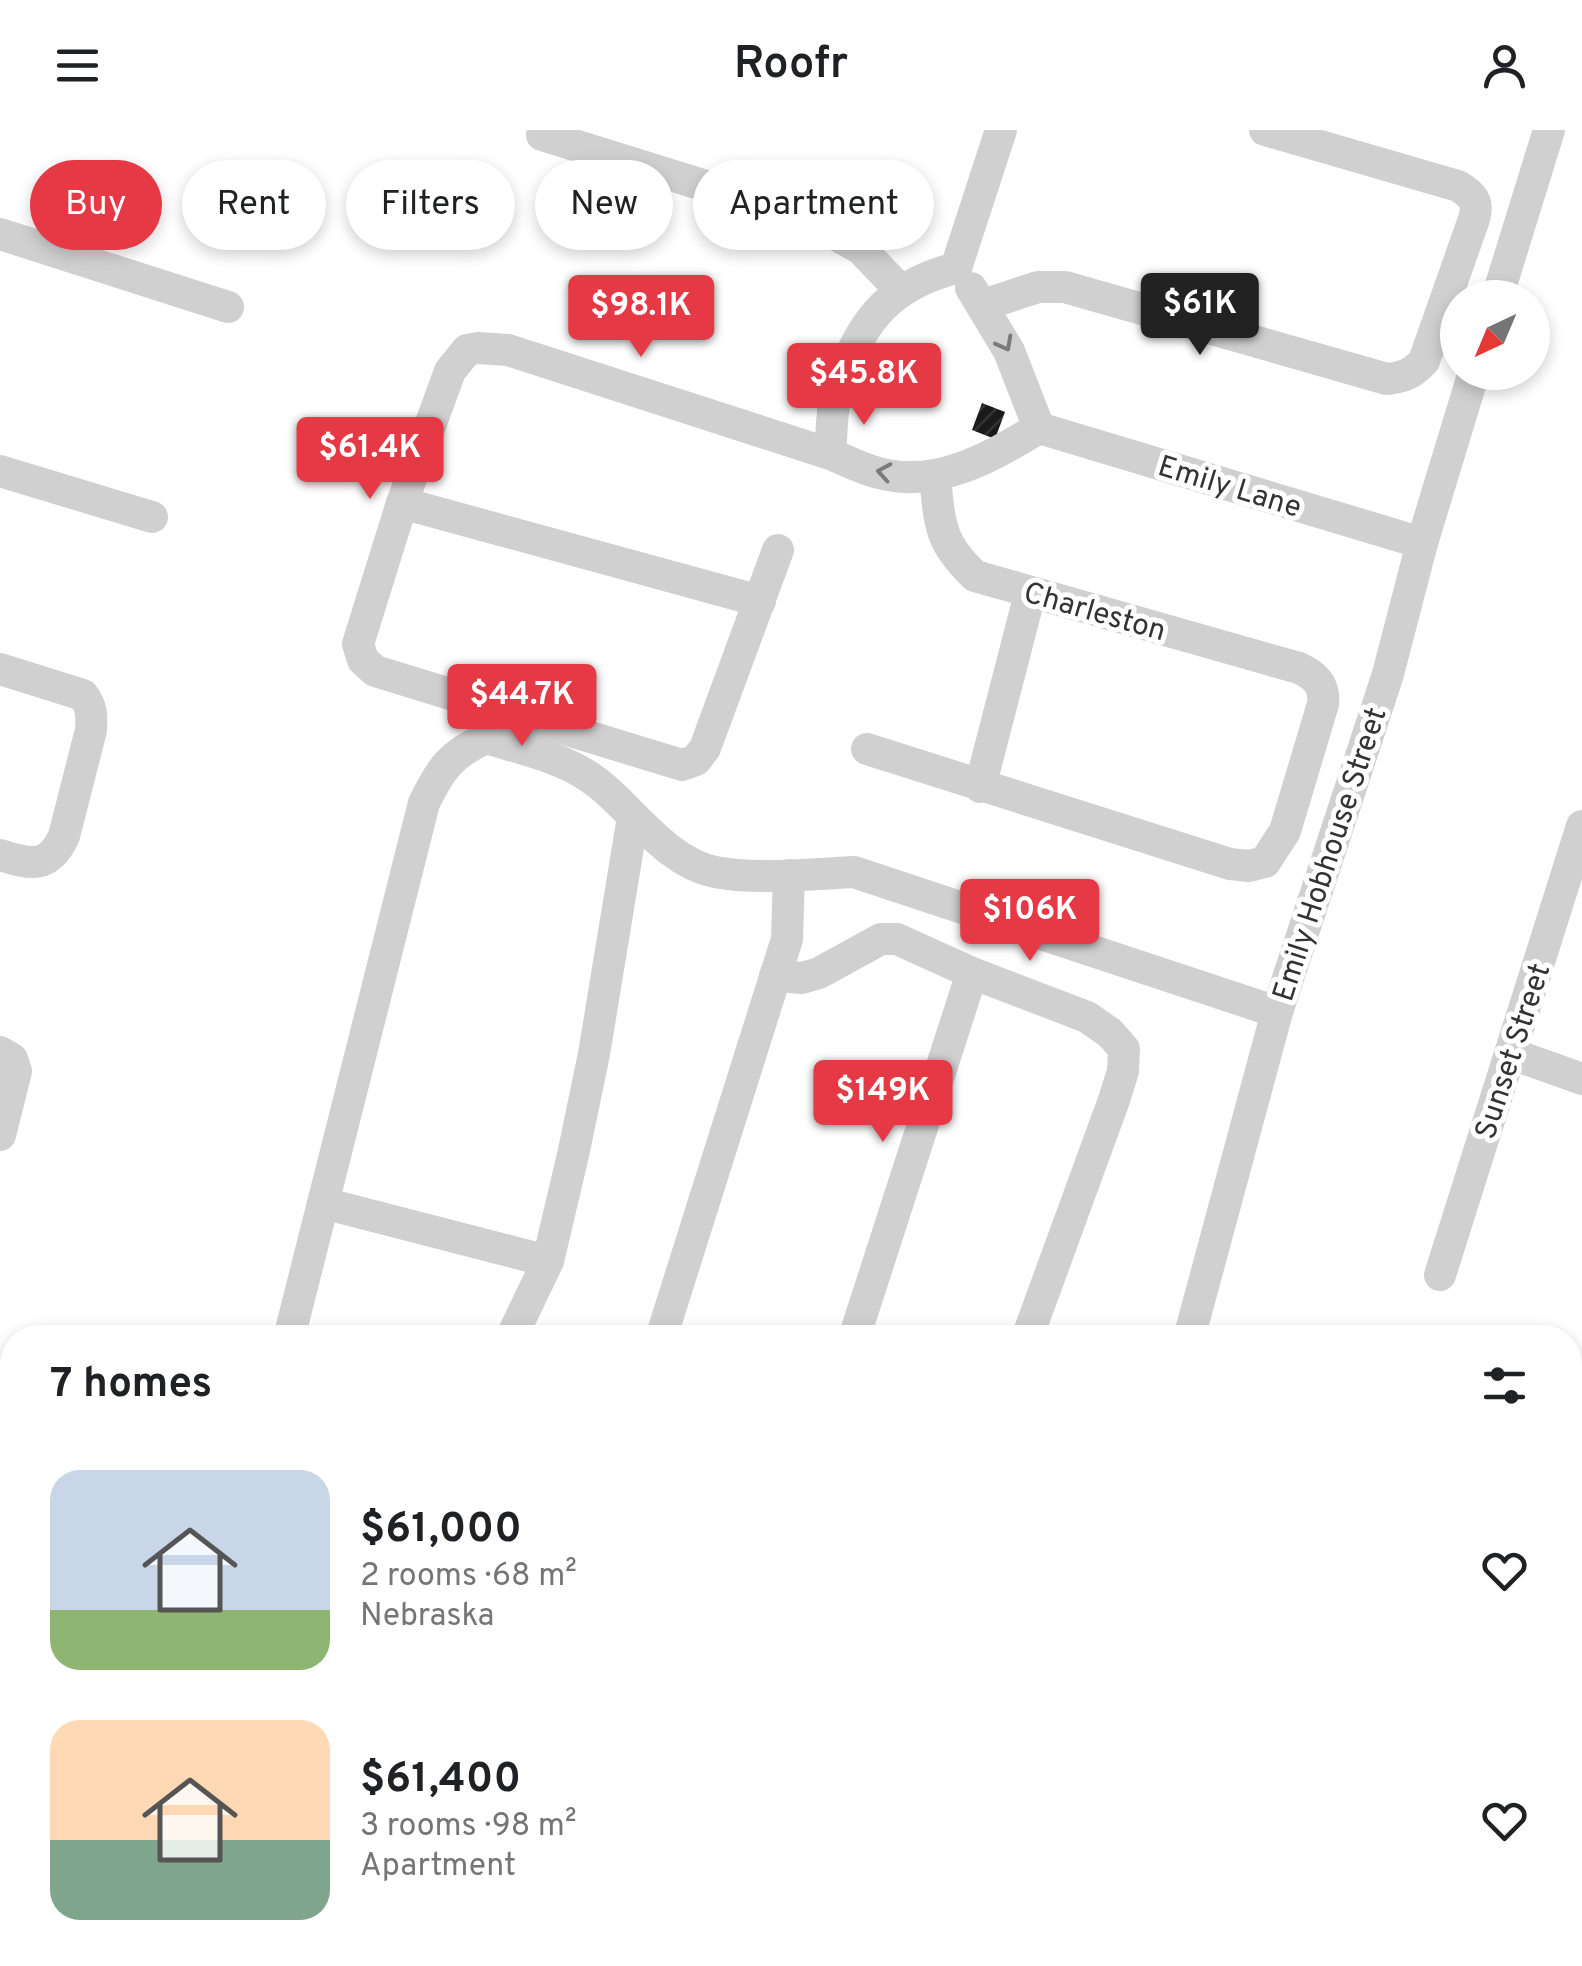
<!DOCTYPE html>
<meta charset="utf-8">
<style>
body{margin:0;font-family:Overpass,sans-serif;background:#f2f2f2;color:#202124;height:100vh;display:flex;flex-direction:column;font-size:38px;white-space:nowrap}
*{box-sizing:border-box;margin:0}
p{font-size:32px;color:#757577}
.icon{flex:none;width:55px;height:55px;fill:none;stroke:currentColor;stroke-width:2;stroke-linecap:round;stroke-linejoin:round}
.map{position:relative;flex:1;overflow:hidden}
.drawer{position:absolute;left:0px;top:1195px;width:1582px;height:642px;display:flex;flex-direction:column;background:#fff;border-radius:40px 40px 0 0;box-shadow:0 5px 15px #0003}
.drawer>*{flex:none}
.guide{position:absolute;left:30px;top:30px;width:1000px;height:90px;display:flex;gap:20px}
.needle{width:65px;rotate:224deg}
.controls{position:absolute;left:1440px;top:150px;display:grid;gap:20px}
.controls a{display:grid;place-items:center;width:110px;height:110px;border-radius:50%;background:#fff;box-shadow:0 5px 15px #0003;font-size:50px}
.price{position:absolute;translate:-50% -85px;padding:0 22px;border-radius:10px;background:#e63946;color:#fff;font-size:32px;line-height:65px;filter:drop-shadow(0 2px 5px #0008)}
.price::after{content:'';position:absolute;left:50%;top:60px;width:30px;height:22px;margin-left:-15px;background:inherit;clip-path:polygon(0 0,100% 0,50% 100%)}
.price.active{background:#222;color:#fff}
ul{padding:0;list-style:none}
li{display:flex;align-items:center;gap:30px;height:250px;padding:0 50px}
li span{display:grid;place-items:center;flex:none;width:280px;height:200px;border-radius:30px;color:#555}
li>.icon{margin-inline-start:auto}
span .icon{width:120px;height:120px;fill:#fffc;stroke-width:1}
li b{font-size:42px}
h2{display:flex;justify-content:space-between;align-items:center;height:120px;padding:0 50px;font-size:42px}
.pill{padding:0 35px;border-radius:45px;background:#fff;box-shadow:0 5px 15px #0003;font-size:35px;line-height:90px}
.pill.active{background:#e63946;color:#fff}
header{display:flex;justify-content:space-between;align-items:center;height:130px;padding:0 50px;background:#fff;font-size:45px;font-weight:600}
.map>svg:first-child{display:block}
.building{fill:url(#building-hatch)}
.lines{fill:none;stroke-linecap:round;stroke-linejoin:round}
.minor{stroke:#d0d0d0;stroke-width:32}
.oneway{stroke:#7a7a7a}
.labels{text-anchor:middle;stroke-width:10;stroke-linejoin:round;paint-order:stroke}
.street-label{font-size:30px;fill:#333;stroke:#fff}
</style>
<header><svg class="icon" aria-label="menu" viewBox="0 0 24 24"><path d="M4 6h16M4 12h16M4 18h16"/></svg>Roofr<svg class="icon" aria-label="person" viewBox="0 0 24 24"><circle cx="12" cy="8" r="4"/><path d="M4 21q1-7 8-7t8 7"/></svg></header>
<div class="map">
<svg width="1582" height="1836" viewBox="0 0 1582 1836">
<defs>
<pattern id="building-hatch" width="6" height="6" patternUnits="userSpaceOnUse" patternTransform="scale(2.5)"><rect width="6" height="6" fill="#1a1a1a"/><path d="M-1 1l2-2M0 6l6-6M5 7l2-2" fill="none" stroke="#333"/></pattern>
</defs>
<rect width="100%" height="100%" fill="#fff"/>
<path class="building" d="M982 273 1005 282 995 309 972 300Z"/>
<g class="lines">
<g class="minor">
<path d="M542 5 803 86 861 119 901 161"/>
<path d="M0 104 228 177"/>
<path d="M956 138C902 152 869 179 848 232 844 244 837 257 835 269 831 287 832 306 830 324 845 330 860 338 875 342 935 360 989 328 1039 298L1422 413"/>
<path d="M956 138 1001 0"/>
<path d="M971 158 1009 221 1039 298"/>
<path d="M1497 168 1549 0"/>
<path d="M983 175 1038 157H1065L1387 249C1404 247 1412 244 1424 231L1474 89C1479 72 1473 65 1458 56L1265 0"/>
<path d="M0 341 152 387"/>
<path d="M402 373 760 471"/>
<path d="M778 420 705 618 696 630 682 635 375 541 363 530 358 514 402 373 450 241 467 220 478 218 508 220 830 324"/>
<path d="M0 539 83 565C92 577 92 586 91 600L64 706C49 739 32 735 0 725"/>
<path d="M867 619 1230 734 1249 736 1265 732 1285 701 1323 574C1325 555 1316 546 1299 538L975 446C939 412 940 395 935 347"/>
<path d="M980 657 1030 464"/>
<path d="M775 846 802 848 819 843 881 809H897L972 843 1087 887 1110 903 1124 919 1123 941 1114 970 1027 1208"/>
<path d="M0 922 12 929 16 941 0 1005"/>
<path d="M1512 924 1582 949"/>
<path d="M323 1073 548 1131"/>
<path d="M1440 1145 1582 696"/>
<path d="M289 1208 424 673C441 638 451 624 486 608 525 620 567 628 599 654 634 682 668 733 715 742 755 750 813 744 854 742L1277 882"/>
<path d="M511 1208 548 1131 573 1025 594 924 633 687"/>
<path d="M661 1208 787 809 789 745"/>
<path d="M854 1208 972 843"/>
<path d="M1189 1208 1277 882 1388 544 1422 413 1474 242"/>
<path d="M0 1338 12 1342"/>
<path d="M1570 1361 1582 1357"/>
<path d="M910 1825 915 1836"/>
<path d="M1279 1825 1282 1836"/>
<path d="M1068 1836 1071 1825"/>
</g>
</g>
<defs><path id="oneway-chevron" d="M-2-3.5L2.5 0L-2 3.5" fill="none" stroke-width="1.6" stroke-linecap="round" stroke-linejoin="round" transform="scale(2.5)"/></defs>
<g class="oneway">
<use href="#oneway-chevron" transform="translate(1005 214) rotate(62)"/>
<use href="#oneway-chevron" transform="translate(884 342) rotate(-170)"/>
</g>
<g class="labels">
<g class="street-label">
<text transform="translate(1230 356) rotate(17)" y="10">Emily Lane</text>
<text transform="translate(1095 481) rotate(16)" y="10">Charleston</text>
<text transform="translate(1329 724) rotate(-72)" y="10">Emily Hobhouse Street</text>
<text transform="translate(1512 921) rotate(-72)" y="10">Sunset Street</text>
</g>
</g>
</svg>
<div class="controls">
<a><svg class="needle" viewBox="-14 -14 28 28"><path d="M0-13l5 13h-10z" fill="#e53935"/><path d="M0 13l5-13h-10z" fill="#757577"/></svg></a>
</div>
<b class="price active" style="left:1200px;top:228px">$61K</b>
<b class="price" style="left:641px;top:230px">$98.1K</b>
<b class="price" style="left:864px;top:298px">$45.8K</b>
<b class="price" style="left:370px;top:372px">$61.4K</b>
<b class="price" style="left:522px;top:619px">$44.7K</b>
<b class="price" style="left:1030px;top:834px">$106K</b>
<b class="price" style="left:883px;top:1015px">$149K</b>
<div class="guide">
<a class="pill active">Buy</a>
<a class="pill">Rent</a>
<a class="pill">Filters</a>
<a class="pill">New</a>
<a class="pill">Apartment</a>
</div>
<section class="drawer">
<h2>7 homes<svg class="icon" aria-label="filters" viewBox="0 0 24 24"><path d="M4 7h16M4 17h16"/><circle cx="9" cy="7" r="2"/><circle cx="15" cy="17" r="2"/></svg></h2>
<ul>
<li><span style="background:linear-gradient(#c9d6e8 70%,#8fb573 0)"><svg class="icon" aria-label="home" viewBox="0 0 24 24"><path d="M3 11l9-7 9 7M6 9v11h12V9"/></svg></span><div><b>$61,000</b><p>2 rooms · 68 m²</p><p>Nebraska</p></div><svg class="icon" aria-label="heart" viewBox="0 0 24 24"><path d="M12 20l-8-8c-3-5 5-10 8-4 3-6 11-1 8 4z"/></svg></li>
<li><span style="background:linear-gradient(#ffd9b3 60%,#7fa58c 0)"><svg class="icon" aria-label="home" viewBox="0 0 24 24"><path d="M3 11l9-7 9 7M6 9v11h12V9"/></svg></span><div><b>$61,400</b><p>3 rooms · 98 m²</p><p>Apartment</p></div><svg class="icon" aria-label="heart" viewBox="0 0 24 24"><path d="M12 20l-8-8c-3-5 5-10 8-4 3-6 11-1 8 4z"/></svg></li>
</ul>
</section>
</div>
